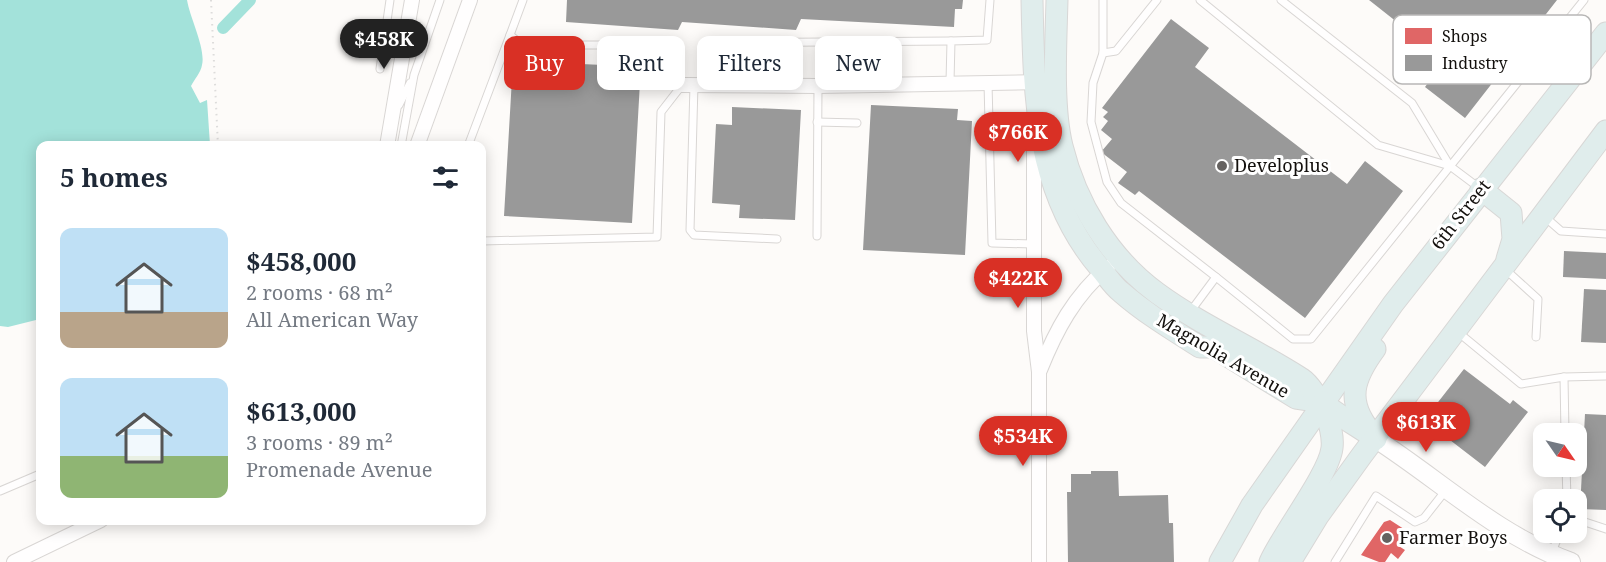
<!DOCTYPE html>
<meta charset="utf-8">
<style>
body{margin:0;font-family:"Noto Serif",serif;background:#f2f2f3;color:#1f2937;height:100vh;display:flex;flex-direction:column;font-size:22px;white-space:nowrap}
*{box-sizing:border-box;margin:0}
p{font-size:20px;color:#747a83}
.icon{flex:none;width:33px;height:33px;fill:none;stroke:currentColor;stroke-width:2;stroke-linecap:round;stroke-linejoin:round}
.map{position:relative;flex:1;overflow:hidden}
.panel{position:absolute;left:36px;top:141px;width:450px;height:384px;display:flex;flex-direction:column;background:#fff;border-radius:12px;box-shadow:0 3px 15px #0003}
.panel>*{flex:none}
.banner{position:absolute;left:504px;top:36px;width:570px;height:54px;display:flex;gap:12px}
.needle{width:39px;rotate:124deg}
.controls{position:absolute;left:1533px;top:423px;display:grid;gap:12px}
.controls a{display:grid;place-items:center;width:54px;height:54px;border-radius:12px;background:#fff;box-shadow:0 3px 15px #0003;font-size:30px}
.price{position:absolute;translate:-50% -51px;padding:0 14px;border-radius:21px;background:#d93025;color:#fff;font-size:20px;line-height:39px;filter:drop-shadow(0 2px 3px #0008)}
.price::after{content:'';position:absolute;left:50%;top:36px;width:18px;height:14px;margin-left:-9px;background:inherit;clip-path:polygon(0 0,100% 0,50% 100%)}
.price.selected{background:#222;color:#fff}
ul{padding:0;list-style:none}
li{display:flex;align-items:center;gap:18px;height:150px;padding:0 24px}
li span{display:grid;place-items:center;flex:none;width:168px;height:120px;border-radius:12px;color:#555}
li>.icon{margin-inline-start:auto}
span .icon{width:72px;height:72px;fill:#fffc;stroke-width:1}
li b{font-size:26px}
h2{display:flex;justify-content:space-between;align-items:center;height:72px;padding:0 24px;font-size:26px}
.chip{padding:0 21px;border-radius:12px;background:#fff;box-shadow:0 3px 15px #0003;font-size:21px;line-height:54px}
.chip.selected{background:#d93025;color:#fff}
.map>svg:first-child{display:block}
.water{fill:#a3e2da}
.shops{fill:#e06666}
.industry{fill:#999}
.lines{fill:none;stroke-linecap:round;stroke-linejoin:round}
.canal{stroke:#a3e2da;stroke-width:12}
.service-casing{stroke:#d9d6d4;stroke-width:9}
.minor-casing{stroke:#d9d6d4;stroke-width:16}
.secondary-casing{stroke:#d9d6d4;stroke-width:20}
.primary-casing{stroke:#d8d7d6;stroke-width:23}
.path{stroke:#dddcdb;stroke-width:2;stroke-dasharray:1.5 4.5;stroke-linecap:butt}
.service{stroke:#fffefe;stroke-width:7}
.minor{stroke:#fffefe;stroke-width:14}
.secondary{stroke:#fffefe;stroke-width:18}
.primary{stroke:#e0edec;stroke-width:21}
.poi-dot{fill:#656260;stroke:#fff;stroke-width:2}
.labels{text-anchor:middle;stroke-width:6;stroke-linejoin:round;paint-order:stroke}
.poi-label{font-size:18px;fill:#13100d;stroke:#fff;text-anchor:start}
.street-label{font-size:18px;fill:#13100d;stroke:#fff}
.key{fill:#fff;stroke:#b8b7b6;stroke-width:1.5}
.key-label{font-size:16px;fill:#13100d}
</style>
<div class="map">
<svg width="1606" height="562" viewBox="0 0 1606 562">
<rect width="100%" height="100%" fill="#fdfbf9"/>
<path class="water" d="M0 0H187C190 18 206 49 202 65 201 72 194 80 191 86L200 103 207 100 210 145 40 146V319L8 327 0 326Z"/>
<path class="shops" d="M1390 520 1407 531 1397 545 1405 550 1398 559 1391 553 1385 562H1379L1361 555 1384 522Z"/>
<g class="industry">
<path d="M567 0H963L962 9H955L954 27 801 19 796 30 682 22 678 30 566 22Z"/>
<path d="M1369 0H1557L1465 118 1425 87 1445 60Z"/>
<path d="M1171 19 1209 48 1195 67 1347 184 1365 161 1403 191 1305 318 1139 191 1135 195 1118 183 1127 172 1101 152 1112 139 1101 130 1108 121 1103 117 1108 112 1102 108Z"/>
<path d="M513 61 626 66 625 82H640L632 223 504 216Z"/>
<path d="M871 105 958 109 957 120 972 121 965 255 863 250Z"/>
<path d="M732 107 801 110 795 220 739 218 740 205 712 203 716 124 732 125Z"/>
<path d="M1564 251 1606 253V279L1563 277Z"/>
<path d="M1584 289 1606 290V343L1581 342Z"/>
<path d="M1464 369 1510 404 1513 400 1528 412 1485 467 1424 420Z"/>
<path d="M1585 414 1606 415V510L1580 509Z"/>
<path d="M1091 471H1118L1119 496 1168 495 1169 523H1173L1174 562H1068L1067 492H1071V474H1091Z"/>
</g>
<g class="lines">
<path class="canal" d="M223 28 250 0"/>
<g class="service-casing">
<g id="service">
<path d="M1103 0V53L1093 83 1091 122 1107 182 1121 203 1216 277"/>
<path d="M1200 0 1378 145 1450 166 1478 187"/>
<path d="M1281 0 1412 103 1450 166"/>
<path d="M1103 53 1116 51 1157 0"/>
<path d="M380 69 390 0"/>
<path d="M950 82 951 41 987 40 990 0"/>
<path d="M988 83 992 243 1033 244"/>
<path d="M694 85 690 230 694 235 777 239"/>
<path d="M703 85 708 43 951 41"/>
<path d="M399 105 410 83"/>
<path d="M817 122 857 123"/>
<path d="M401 146 414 75 440 0"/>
<path d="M468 146 510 35"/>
<path d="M1545 217 1561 231 1606 234"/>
<path d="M817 236 818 86"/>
<path d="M482 241 657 237 661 112 682 85 651 45H522L510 35 523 0"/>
<path d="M1506 270 1538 299 1536 337"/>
<path d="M1190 312 1216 277 1293 339H1311L1584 0"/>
<path d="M1459 333 1521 384 1564 377 1565 434"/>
<path d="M1564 377 1606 376"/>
<path d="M1566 466 1567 500"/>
<path d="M0 491 40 474"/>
<path d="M1576 519 1606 529"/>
<path d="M1552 552 1560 532"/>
<path d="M1335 562 1376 496 1415 522 1424 518 1446 490"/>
</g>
</g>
<g class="minor-casing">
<g id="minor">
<path d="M682 85 818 86 1043 82"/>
<path d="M1034 132V331L1039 372V562"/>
<path d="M387 146 412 0"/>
<path d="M417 146 470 0"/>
<path d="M1040 370C1056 330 1074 296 1108 267"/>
<path d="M14 562 101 520"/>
</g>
</g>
<g class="secondary-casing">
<path id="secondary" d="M1376 439C1441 481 1497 535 1571 562"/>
</g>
<g class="primary-casing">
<g id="primary">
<path d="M1032 0C1034 95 1035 192 1100 268 1107 276 1113 286 1121 292 1145 313 1173 330 1200 347H1213L1296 398 1323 402"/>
<path d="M1057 0C1056 42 1052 106 1062 146 1076 203 1109 258 1157 293 1202 326 1254 348 1302 379 1311 385 1315 396 1323 403 1339 416 1359 427 1376 439"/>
<path d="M1481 189 1511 213 1513 239 1507 259"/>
<path d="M1370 431C1346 401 1353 379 1375 349"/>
<path d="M1220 562 1252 505 1393 304 1606 33"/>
<path d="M1270 562C1283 533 1329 474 1332 448 1334 433 1327 417 1323 402"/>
<path d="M1290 562 1318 516 1362 455 1606 131"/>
</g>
</g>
<path class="path" d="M211 0 218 146"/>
<use href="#service" class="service"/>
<use href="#minor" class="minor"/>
<use href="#secondary" class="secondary"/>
<use href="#primary" class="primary"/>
</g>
<g class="poi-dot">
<circle cx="1222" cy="166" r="6"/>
<circle cx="1387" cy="538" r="6"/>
</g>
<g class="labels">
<g class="poi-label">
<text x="1234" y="172">Developlus</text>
<text x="1399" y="544">Farmer Boys</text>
</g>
<g class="street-label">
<text transform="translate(1461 215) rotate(-52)" y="6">6th Street</text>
<text transform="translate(1223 356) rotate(30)" y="6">Magnolia Avenue</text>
</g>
</g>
<rect x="1393" y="15" width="198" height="69" rx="9" class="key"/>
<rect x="1405" y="28" width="27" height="16" fill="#e06666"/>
<rect x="1405" y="55" width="27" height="16" fill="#999"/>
<g class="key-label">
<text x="1442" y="42">Shops</text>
<text x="1442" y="69">Industry</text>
</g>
</svg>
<div class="controls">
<a><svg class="needle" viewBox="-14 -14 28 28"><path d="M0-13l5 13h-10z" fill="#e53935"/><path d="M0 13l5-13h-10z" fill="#747a83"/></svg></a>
<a><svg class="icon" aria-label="locate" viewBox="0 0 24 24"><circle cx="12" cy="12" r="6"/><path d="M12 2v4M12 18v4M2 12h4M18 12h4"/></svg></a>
</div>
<b class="price selected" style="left:384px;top:70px">$458K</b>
<b class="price" style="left:1018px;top:163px">$766K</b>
<b class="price" style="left:1018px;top:309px">$422K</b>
<b class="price" style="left:1426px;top:453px">$613K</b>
<b class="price" style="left:1023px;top:467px">$534K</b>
<div class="banner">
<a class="chip selected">Buy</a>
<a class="chip">Rent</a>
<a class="chip">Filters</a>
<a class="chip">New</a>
</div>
<section class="panel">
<h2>5 homes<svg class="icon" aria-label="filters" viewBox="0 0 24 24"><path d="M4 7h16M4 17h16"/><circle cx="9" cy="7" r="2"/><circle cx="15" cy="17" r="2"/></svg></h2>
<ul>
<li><span style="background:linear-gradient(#bfe0f5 70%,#b9a48a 0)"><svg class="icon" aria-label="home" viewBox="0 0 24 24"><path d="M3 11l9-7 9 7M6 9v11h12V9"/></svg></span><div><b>$458,000</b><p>2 rooms · 68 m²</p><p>All American Way</p></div></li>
<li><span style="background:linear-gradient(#bfe0f5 65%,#8fb573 0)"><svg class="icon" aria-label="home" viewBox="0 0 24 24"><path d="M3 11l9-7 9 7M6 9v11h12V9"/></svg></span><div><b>$613,000</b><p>3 rooms · 89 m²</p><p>Promenade Avenue</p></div></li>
</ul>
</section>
</div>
